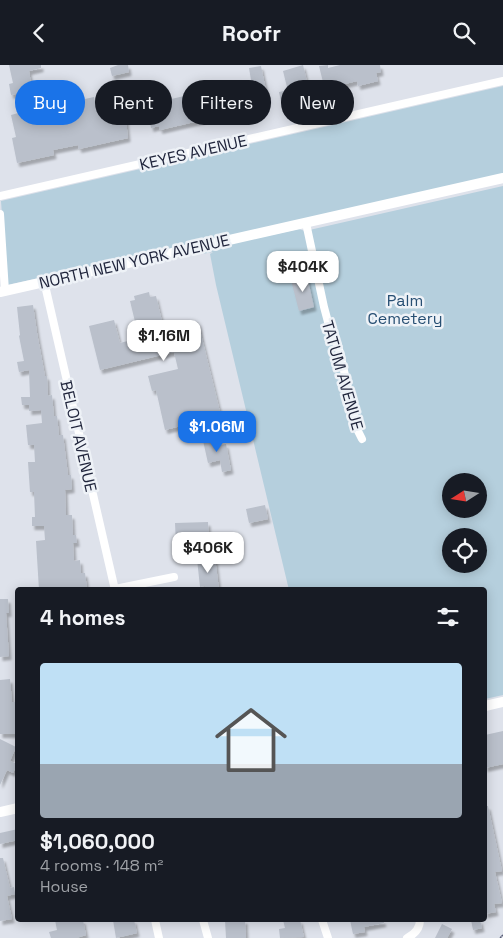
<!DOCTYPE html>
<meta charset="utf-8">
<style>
body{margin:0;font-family:"Space Grotesk",sans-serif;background:#20242c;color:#f1f3f6;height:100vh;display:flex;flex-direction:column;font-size:19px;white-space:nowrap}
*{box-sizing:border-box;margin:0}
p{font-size:16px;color:#9ea1a6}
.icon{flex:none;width:28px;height:28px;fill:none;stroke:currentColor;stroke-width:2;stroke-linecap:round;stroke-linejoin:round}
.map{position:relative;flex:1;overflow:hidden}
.details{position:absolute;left:15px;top:522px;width:472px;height:335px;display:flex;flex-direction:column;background:#171b24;border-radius:5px;box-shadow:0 2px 12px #0003}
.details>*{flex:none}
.top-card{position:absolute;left:15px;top:15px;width:474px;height:45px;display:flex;gap:10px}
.needle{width:32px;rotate:258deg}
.buttons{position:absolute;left:442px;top:408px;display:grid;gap:10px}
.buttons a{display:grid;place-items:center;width:45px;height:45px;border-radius:50%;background:#171b24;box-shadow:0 2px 12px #0003;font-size:25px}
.price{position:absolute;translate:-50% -42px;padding:0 11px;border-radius:10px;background:#fff;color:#222;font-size:16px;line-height:32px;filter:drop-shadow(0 1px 2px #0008)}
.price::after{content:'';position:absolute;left:50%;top:30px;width:15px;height:11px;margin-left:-8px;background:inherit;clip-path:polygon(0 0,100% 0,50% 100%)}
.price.current{background:#1a73e8;color:#fff}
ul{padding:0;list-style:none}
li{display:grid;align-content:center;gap:10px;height:265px;padding:0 25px}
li+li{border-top:1px solid #363941}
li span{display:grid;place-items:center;height:155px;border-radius:5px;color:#555}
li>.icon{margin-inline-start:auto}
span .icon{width:90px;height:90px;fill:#fffc;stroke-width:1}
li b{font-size:21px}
h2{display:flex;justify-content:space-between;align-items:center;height:60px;padding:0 25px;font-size:21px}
.tag{padding:0 18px;border-radius:22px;background:#171b24;box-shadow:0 2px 12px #0003;font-size:18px;line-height:45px}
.tag.current{background:#1a73e8;color:#fff}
header{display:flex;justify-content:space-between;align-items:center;height:65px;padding:0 25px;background:#171b24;font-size:22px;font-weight:800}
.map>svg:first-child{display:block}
.green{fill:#b5cfdd;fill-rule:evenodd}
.building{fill:#bac0cb;filter:url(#shadow)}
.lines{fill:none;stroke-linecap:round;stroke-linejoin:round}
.minor{stroke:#fff;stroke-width:8}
.tertiary{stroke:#fff;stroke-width:10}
.rail-casing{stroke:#595e77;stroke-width:4.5}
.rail{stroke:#eef2f7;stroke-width:2.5;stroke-dasharray:8;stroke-linecap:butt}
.labels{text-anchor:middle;stroke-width:5;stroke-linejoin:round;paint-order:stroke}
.street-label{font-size:16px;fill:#1f243b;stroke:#eef2f7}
.park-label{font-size:16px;fill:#274f73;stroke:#eef2f7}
</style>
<header><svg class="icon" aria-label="back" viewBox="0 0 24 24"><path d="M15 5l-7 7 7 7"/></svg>Roofr<svg class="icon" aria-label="search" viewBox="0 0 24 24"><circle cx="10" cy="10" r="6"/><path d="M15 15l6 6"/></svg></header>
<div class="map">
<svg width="503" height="873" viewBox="0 0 503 873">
<defs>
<filter id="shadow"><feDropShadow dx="2.5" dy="4" stdDeviation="1" flood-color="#0004"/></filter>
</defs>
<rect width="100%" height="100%" fill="#dee2eb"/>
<g class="green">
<path d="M503 21V112L7 220 1 136Z"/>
<path d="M503 121V630L485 634V525H289L216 220 210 189 213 187 202 189V186L225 180 226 182H230V179L299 164 305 166ZM451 416H479V444H451ZM451 471H479V499H451Z"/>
</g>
<g class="building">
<path d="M9 0H41V3L29 6 32 24 40 22 42 32 32 34 30 26 11 30 9 19 13 18Z"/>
<path d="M118 0H128L129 7 112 11 110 3Z"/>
<path d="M303 0 307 17 287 22 283 6Z"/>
<path d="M328 0V3L340 0H380L381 7 376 8 378 16 358 21 357 16 341 20V23L309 31 306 21 323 17 319 1Z"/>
<path d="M261 1 268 35 264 36 265 40 237 46V48L216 53 211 34 239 27 237 18 251 15 249 3Z"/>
<path d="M147 15 149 25 140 26 138 17Z"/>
<path d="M164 20 167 35 197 28 203 55 160 65 159 61 151 63 149 50 126 55 128 73 79 84 78 80 53 85 54 90 17 98 12 73 16 72 11 50 22 47 25 57 48 52 50 60 74 55 71 37 94 32 98 50 113 47 108 24 116 22 118 28 132 25 136 43 157 39 154 22Z"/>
<path d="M289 25 291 34 281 37 279 27Z"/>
<path d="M307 211 314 242 299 246 291 215Z"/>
<path d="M149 227 150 232 156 231 164 265 198 257 221 351 165 365 156 325 152 326 148 311 178 304 174 287 100 305 89 261 114 255 120 278 139 273 130 236 135 235 134 231Z"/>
<path d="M33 240 37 268 45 311H47L48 331 52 330 54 351H57L59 370H63L68 410H71L72 424 65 425 66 450H72L73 470H76L77 478H73L74 496 80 495 81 508H85L87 524 39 525 36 476 45 475 44 461H32V452H35L34 427H30L28 397H35L34 380H28L26 360 42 358 41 345 29 346V340H22L21 332H30L29 305 19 307 17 297 24 296 19 271 20 270 17 242Z"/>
<path d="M212 369 214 381 226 379 231 405 222 407 220 395 208 398 202 371Z"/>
<path d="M265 440 268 454 249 458 246 444Z"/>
<path d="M208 457 209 478 176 479 175 458Z"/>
<path d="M215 492 219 525H206L205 521 200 522 197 494Z"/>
<path d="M0 534H8L9 548H6L9 591 0 592Z"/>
<path d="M10 614 12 637H18L17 669H0V615Z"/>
<path d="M503 666V699L485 703V670Z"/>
<path d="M0 674 16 682 10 696 17 699 13 708 7 705 0 720Z"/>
<path d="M485 741H488L502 806 495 807 502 838 494 839 496 847 485 849Z"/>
<path d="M18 764V775L0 779V768Z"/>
<path d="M0 793H3L10 823 14 822 15 829 7 831 12 854 0 856Z"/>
<path d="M55 855H83L86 870 76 873H51L49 867 57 865Z"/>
<path d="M113 855H134L137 868 116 873Z"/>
<path d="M225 855H245L246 873H226Z"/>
<path d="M283 855H300L304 872 280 873 279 864 285 863Z"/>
<path d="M350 855H383L384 858 364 862 365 867 353 869Z"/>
<path d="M471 855H480L482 863 473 865Z"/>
<path d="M442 859 452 864 447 873H435Z"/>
</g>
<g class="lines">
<g class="minor">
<path d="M0 131 503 16"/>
<path d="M0 149 5 226"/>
<path d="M306 158 324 242 332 272 338 280 358 366 362 374"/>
<path d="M44 216 115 525"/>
<path d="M115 524 174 512"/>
<path d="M155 855 159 873"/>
<path d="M203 855 208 873"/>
<path d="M322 855 328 873"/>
<path d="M407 873C415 869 420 864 420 855"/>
</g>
<g class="tertiary">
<path d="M0 227 503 113"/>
<path d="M485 641 503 637"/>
<path d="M0 747 18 743"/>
</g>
<g class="rail-casing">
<path id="rail" d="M502 873 503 872"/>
</g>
<use href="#rail" class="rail"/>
</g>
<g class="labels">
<g class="street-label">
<text transform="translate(193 87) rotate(-13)" y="6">KEYES AVENUE</text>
<text transform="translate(134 196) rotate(-13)" y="6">NORTH NEW YORK AVENUE</text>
<text transform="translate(343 310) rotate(74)" y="6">TATUM AVENUE</text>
<text transform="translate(79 371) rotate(77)" y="6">BELOIT AVENUE</text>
</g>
<g class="park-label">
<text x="405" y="241">Palm<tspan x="405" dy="18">Cemetery</tspan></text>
</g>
</g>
</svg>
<div class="buttons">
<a><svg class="needle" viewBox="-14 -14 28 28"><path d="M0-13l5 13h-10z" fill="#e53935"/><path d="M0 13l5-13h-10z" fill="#9ea1a6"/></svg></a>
<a><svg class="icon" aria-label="locate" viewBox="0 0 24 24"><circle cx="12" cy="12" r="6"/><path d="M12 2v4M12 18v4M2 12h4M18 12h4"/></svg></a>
</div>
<b class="price" style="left:303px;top:228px">$404K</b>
<b class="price" style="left:164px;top:297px">$1.16M</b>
<b class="price current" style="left:217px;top:388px">$1.06M</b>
<b class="price" style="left:208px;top:509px">$406K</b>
<div class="top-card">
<a class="tag current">Buy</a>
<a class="tag">Rent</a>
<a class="tag">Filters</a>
<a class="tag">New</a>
</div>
<section class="details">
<h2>4 homes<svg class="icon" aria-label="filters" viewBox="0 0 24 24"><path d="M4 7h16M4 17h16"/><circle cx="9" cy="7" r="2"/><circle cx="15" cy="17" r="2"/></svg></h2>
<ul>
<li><span style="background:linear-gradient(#bfe0f5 65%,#9aa5b1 0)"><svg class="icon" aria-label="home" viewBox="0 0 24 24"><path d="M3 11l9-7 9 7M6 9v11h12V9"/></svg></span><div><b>$1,060,000</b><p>4 rooms · 148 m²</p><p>House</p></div></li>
</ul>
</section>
</div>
